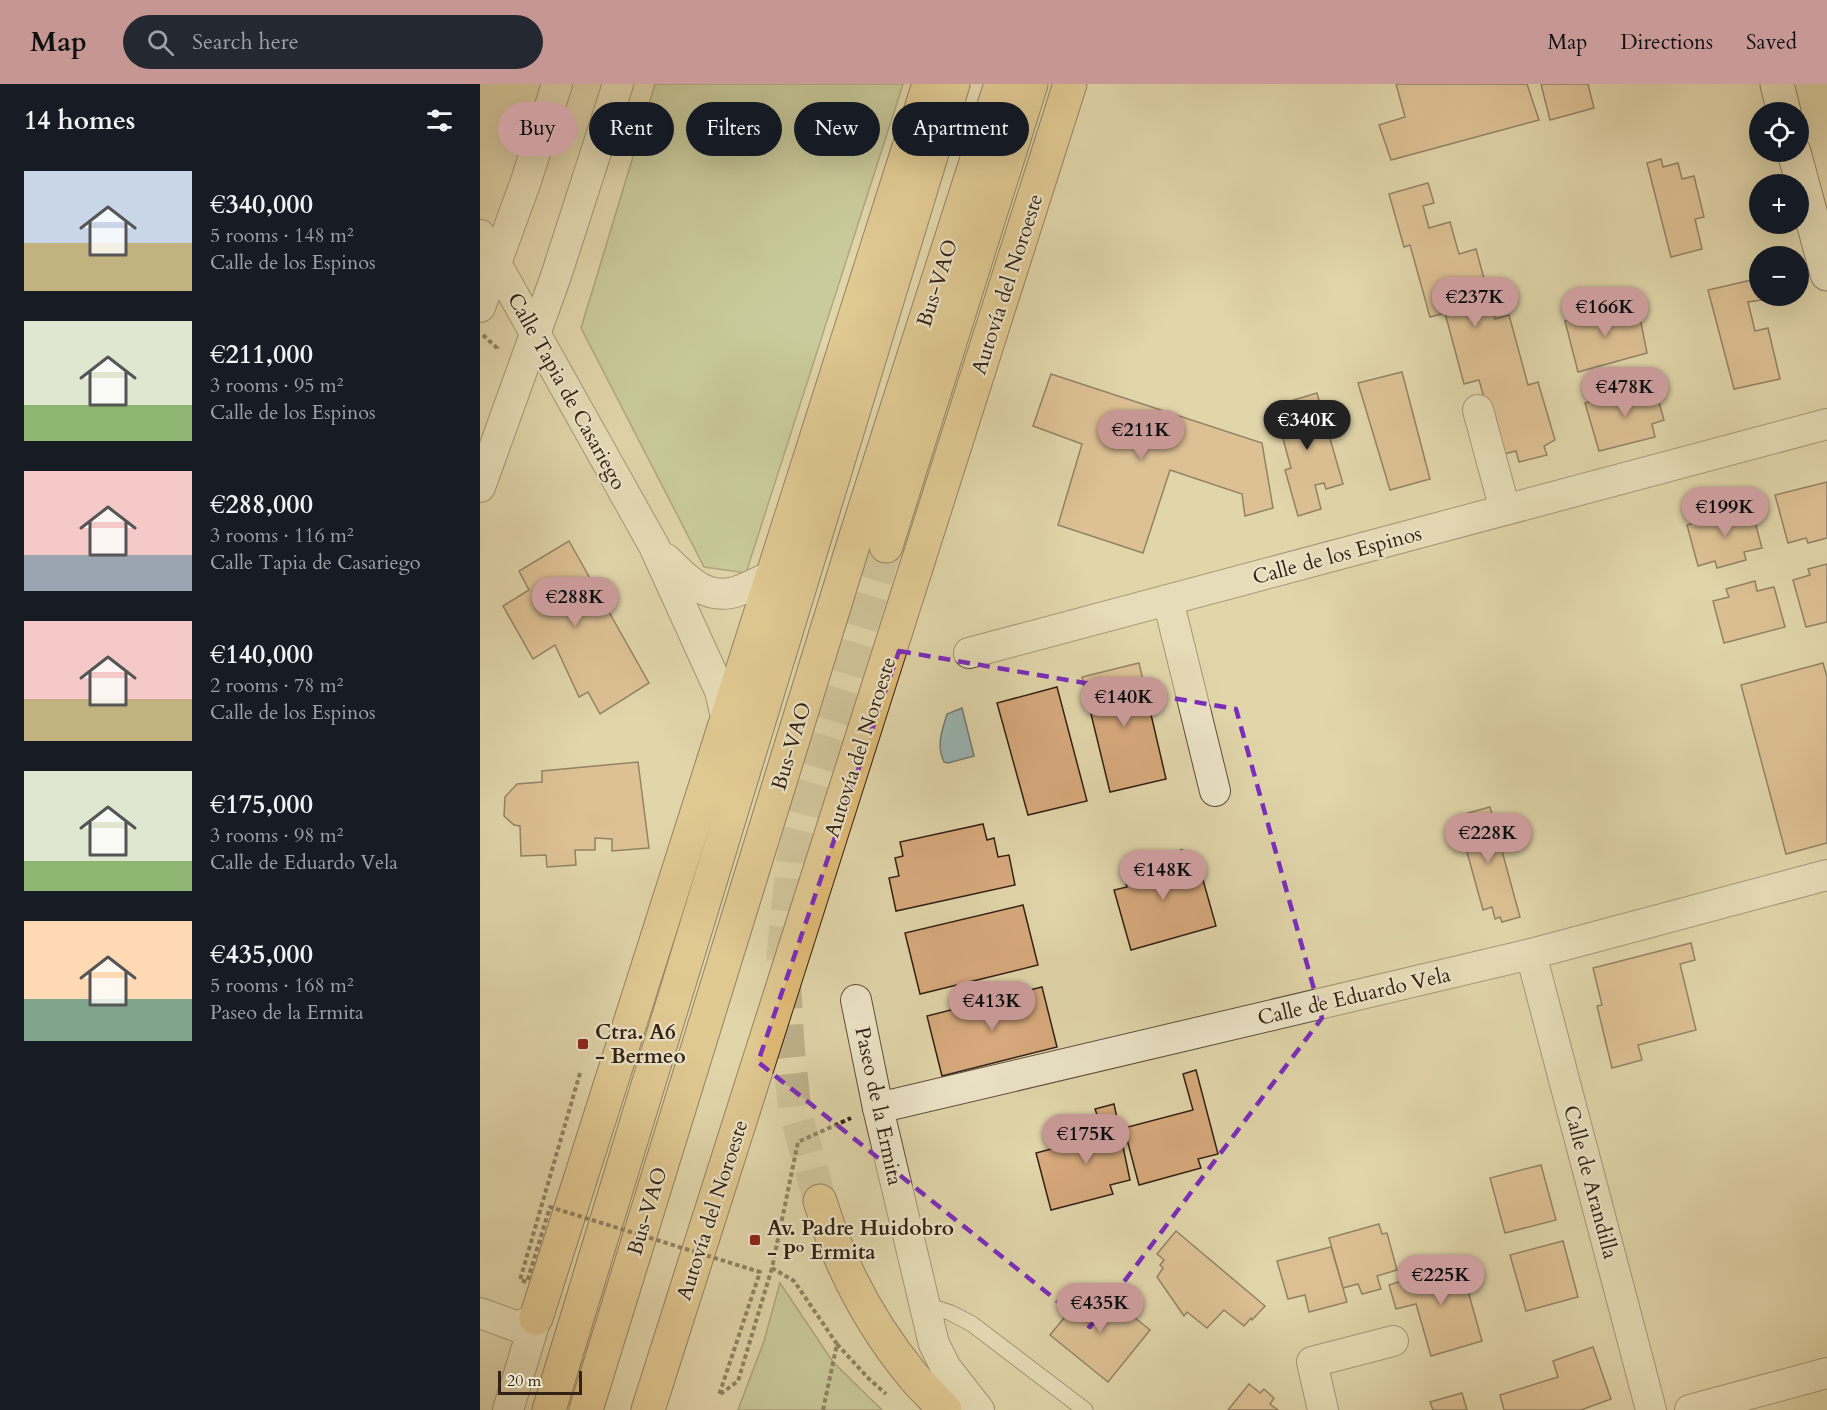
<!DOCTYPE html>
<meta charset="utf-8">
<style>
body{margin:0;font-family:Cardo,serif;background:#242831;color:#f1f3f6;height:100vh;display:flex;flex-direction:column;font-size:22px;white-space:nowrap}
*{box-sizing:border-box;margin:0}
p{font-size:20px;color:#9ea1a6}
.icon{flex:none;width:33px;height:33px;fill:none;stroke:currentColor;stroke-width:2;stroke-linecap:round;stroke-linejoin:round}
.map{position:relative;flex:1;overflow:hidden}
.side{display:flex;flex-direction:column;background:#171b24;width:480px}
.side>*{flex:none}
.top-card{position:absolute;left:18px;top:18px;width:570px;height:54px;display:flex;gap:12px}
.fabs{position:absolute;left:1269px;top:18px;display:grid;gap:12px}
.fabs a{display:grid;place-items:center;width:60px;height:60px;border-radius:50%;background:#171b24;box-shadow:0 6px 24px #0002;font-size:30px}
.scale{position:absolute;left:18px;bottom:15px;width:84px;box-sizing:border-box;padding-left:6px;border:3px solid #332115;border-top:0;font-size:16px;line-height:21px;white-space:nowrap;color:#332115;-webkit-text-stroke:4px #ece4c8;paint-order:stroke}
.price{position:absolute;translate:-50% -51px;padding:0 14px;border-radius:21px;background:#c59692;color:#111;font-size:20px;line-height:39px;filter:drop-shadow(0 2px 3px #0008)}
.price::after{content:'';position:absolute;left:50%;top:36px;width:18px;height:14px;margin-left:-9px;background:inherit;clip-path:polygon(0 0,100% 0,50% 100%)}
.price.on{background:#222;color:#fff}
ul{padding:0;list-style:none}
li{display:flex;align-items:center;gap:18px;height:150px;padding:0 24px}
li span{display:grid;place-items:center;flex:none;width:168px;height:120px;border-radius:0px;color:#555}
li>.icon{margin-inline-start:auto}
span .icon{width:72px;height:72px;fill:#fffc;stroke-width:1}
li b{font-size:26px}
h2{display:flex;justify-content:space-between;align-items:center;height:72px;padding:0 24px;font-size:26px}
.pill{padding:0 21px;border-radius:27px;background:#171b24;box-shadow:0 6px 24px #0002;font-size:21px;line-height:54px}
.pill.on{background:#c59692;color:#111}
header{display:flex;align-items:center;gap:36px;box-sizing:border-box;height:84px;padding:0 30px;background:#c59692;color:#111}
header strong{font-size:28px}
nav{display:flex;gap:33px;margin-inline-start:auto;font-size:21px}
.search{width:420px;height:54px;background:#242831;display:flex;align-items:center;gap:15px;box-sizing:border-box;padding:0 21px;border-radius:33px;color:#9ea1a6;font-size:22px}
main{display:flex;flex:1;min-height:0}
.map>svg:first-child{display:block}
.green{fill:#aebe8c;stroke:#707050;stroke-width:1.5}
.water{fill:#98b6b3;stroke:#707a74;stroke-width:1.5}
.building{fill:#d7a97c;stroke:#332115;stroke-width:1.5}
.lines{fill:none;stroke-linecap:round;stroke-linejoin:round}
.highway-tunnel{stroke:#beb18c;stroke-width:33;stroke-dasharray:33 16;stroke-linecap:butt}
.lane-casing{stroke:#5e4e3a;stroke-width:17}
.street-casing{stroke:#5e4e3a;stroke-width:32}
.secondary-casing{stroke:#332115;stroke-width:35}
.highway-casing{stroke:#332115;stroke-width:35}
.path{stroke:#332115;stroke-width:4;stroke-dasharray:4.5 3;stroke-linecap:butt}
.lane{stroke:#ece4c8;stroke-width:15}
.street{stroke:#ece4c8;stroke-width:30}
.secondary{stroke:#ece4c8;stroke-width:33}
.highway{stroke:#e0ba75;stroke-width:33}
.path-bridge{stroke:#332115;stroke-width:4;stroke-dasharray:4.5 3;stroke-linecap:butt}
.marked{fill:none;stroke:#7b2cbf;stroke-width:4.5;stroke-dasharray:12 8;stroke-linejoin:round}
.poi-dot{fill:#8f2418;stroke:#ece4c8;stroke-width:2}
.labels{text-anchor:middle;stroke-width:4.5;stroke-linejoin:round;paint-order:stroke}
.street-label{font-size:21px;fill:#332115;stroke:#ece4c8}
.poi-label{font-size:21px;font-weight:bold;fill:#332115;stroke:#ece4c8;text-anchor:start}
</style>
<header>
<strong>Map</strong>
<div class="search"><svg class="icon" aria-label="search" viewBox="0 0 24 24"><circle cx="10" cy="10" r="6"/><path d="M15 15l6 6"/></svg>Search here</div>
<nav><a>Map</a><a>Directions</a><a>Saved</a></nav>
</header>
<main>
<section class="side">
<h2>14 homes<svg class="icon" aria-label="filters" viewBox="0 0 24 24"><path d="M4 7h16M4 17h16"/><circle cx="9" cy="7" r="2"/><circle cx="15" cy="17" r="2"/></svg></h2>
<ul>
<li><span style="background:linear-gradient(#c9d6e8 60%,#c2b280 0)"><svg class="icon" aria-label="home" viewBox="0 0 24 24"><path d="M3 11l9-7 9 7M6 9v11h12V9"/></svg></span><div><b>€340,000</b><p>5 rooms · 148 m²</p><p>Calle de los Espinos</p></div></li>
<li><span style="background:linear-gradient(#dfe7d0 70%,#8fb573 0)"><svg class="icon" aria-label="home" viewBox="0 0 24 24"><path d="M3 11l9-7 9 7M6 9v11h12V9"/></svg></span><div><b>€211,000</b><p>3 rooms · 95 m²</p><p>Calle de los Espinos</p></div></li>
<li><span style="background:linear-gradient(#f6c9c9 70%,#9aa5b1 0)"><svg class="icon" aria-label="home" viewBox="0 0 24 24"><path d="M3 11l9-7 9 7M6 9v11h12V9"/></svg></span><div><b>€288,000</b><p>3 rooms · 116 m²</p><p>Calle Tapia de Casariego</p></div></li>
<li><span style="background:linear-gradient(#f6c9c9 65%,#c2b280 0)"><svg class="icon" aria-label="home" viewBox="0 0 24 24"><path d="M3 11l9-7 9 7M6 9v11h12V9"/></svg></span><div><b>€140,000</b><p>2 rooms · 78 m²</p><p>Calle de los Espinos</p></div></li>
<li><span style="background:linear-gradient(#dfe7d0 75%,#8fb573 0)"><svg class="icon" aria-label="home" viewBox="0 0 24 24"><path d="M3 11l9-7 9 7M6 9v11h12V9"/></svg></span><div><b>€175,000</b><p>3 rooms · 98 m²</p><p>Calle de Eduardo Vela</p></div></li>
<li><span style="background:linear-gradient(#ffd9b3 65%,#7fa58c 0)"><svg class="icon" aria-label="home" viewBox="0 0 24 24"><path d="M3 11l9-7 9 7M6 9v11h12V9"/></svg></span><div><b>€435,000</b><p>5 rooms · 168 m²</p><p>Paseo de la Ermita</p></div></li>
</ul>
</section>
<div class="map">
<svg width="1347" height="1326" viewBox="0 0 1347 1326">
<rect width="100%" height="100%" fill="#e1d5aa"/>
<filter id="stains"><feTurbulence type="fractalNoise" baseFrequency=".00333" numOctaves="4"/><feColorMatrix values="0 0 0 0 .2 0 0 0 0 .09 0 0 0 0 .02 0 0 0 .5 -.17"/></filter>
<radialGradient id="worn" r=".72"><stop offset=".6" stop-color="#630" stop-opacity="0"/><stop offset="1" stop-color="#630" stop-opacity=".3"/></radialGradient>
<g class="green">
<path d="M175 0H423L266 489 224 483 101 244Z"/>
<path d="M300 1199 353 1278 402 1326H258L284 1257Z"/>
</g>
<path class="water" d="M482 624 494 672 468 679 464 678C456 661 462 647 467 630Z"/>
<g class="building">
<path d="M916 0H1047L1059 36 911 76 899 41 925 33Z"/>
<path d="M1061 0H1108L1114 24 1070 36Z"/>
<path d="M1181 75 1183 83 1198 79 1202 95 1214 92 1224 133 1215 135 1222 165 1191 173 1167 79Z"/>
<path d="M948 99 954 119 943 122 949 144 970 138 979 170 996 165 1015 235 1029 231 1048 301 1058 298 1075 356 1064 362 1067 371 1039 378 1036 367 1020 371 999 296 984 300 965 229 950 233 930 161 924 163 909 110Z"/>
<path d="M1276 195 1282 216 1268 218 1275 247 1288 244 1300 295 1254 305 1228 206Z"/>
<path d="M1140 221 1146 237 1160 234 1167 269 1098 288 1085 237Z"/>
<path d="M922 288 950 395 910 406 878 299Z"/>
<path d="M571 290 782 359 793 424 765 432 762 410 690 386 663 469 578 441 602 360 553 342Z"/>
<path d="M1174 301 1184 336 1172 340 1175 353 1119 367 1105 319Z"/>
<path d="M837 309 863 400 846 405 844 399 835 401 841 425 818 432 805 386 811 384 794 322Z"/>
<path d="M1347 398V454L1328 459 1326 454 1308 459 1295 411Z"/>
<path d="M1271 423 1282 464 1264 468 1266 476 1237 484 1235 477 1218 482 1207 441Z"/>
<path d="M89 457 169 599 120 630 108 608 99 613 75 561 53 575 23 522 49 506 39 487Z"/>
<path d="M1347 480V538L1326 543 1313 496 1330 491 1328 485Z"/>
<path d="M1275 497 1277 507 1294 503 1305 543 1244 559 1233 517 1249 513 1246 505Z"/>
<path d="M659 579 686 695 630 708 602 593Z"/>
<path d="M1343 579 1347 593V759L1306 770 1261 601Z"/>
<path d="M577 603 607 717 548 731 517 619Z"/>
<path d="M158 678 169 764 132 767V755L115 754V766H95L96 781 67 783 66 771 41 772 40 742 34 741 24 732 25 713 37 700 62 698V687Z"/>
<path d="M1010 723 1040 833 1022 838 1020 833 1015 835 1012 823 1003 826 977 732Z"/>
<path d="M503 740 507 756 514 754 518 773 529 771 535 801 416 827 409 794 419 792 415 774 423 772 420 758Z"/>
<path d="M702 766 707 785 719 782 736 842 651 866 634 806 647 803 641 783Z"/>
<path d="M543 821 558 881 440 910 425 849Z"/>
<path d="M1211 859 1215 876 1200 880 1216 946 1158 961 1162 976 1132 984 1117 922 1122 921 1113 884Z"/>
<path d="M562 903 577 963 462 992 447 932Z"/>
<path d="M716 986 738 1070 718 1075 721 1084 659 1101 644 1044 713 1026 703 990Z"/>
<path d="M634 1020 650 1096 630 1101 633 1110 571 1126 556 1069 624 1051 615 1025Z"/>
<path d="M1061 1081 1076 1136 1025 1149 1010 1094Z"/>
<path d="M899 1140 902 1150 907 1149 917 1186 897 1192 901 1205 882 1210 878 1200 863 1204 849 1154Z"/>
<path d="M696 1147 785 1222 772 1236 771 1234 764 1242 744 1226 727 1244 707 1228 704 1232 677 1193 683 1184 680 1181 684 1176 677 1170Z"/>
<path d="M1083 1157 1098 1213 1046 1227 1030 1171Z"/>
<path d="M851 1163 867 1218 829 1228 825 1211 808 1215 797 1177Z"/>
<path d="M979 1175 1002 1257 951 1272 936 1220 916 1225 909 1201 932 1194 931 1189Z"/>
<path d="M612 1200 623 1209 616 1218 625 1224 632 1215 670 1246 628 1298 570 1251Z"/>
<path d="M1113 1263 1131 1315 1101 1326H1024L1020 1311 1078 1293 1073 1277Z"/>
<path d="M769 1300 780 1309 784 1305 794 1314 790 1320 798 1326H748Z"/>
<path d="M982 1309 987 1326H953L950 1318Z"/>
</g>
<g class="lines">
<path class="highway-tunnel" d="M340 1117 315 1027 308 962 303 871 313 775 329 712 406 462"/>
<g class="lane-casing">
<path id="lane" d="M444 1220 471 1229 492 1240 605 1326"/>
</g>
<g class="street-casing">
<g id="street">
<path d="M0 151 174 462 240 607 246 633"/>
<path d="M0 223 46 97 77 0"/>
<path d="M998 326 1025 426"/>
<path d="M0 403 76 192 138 0"/>
<path d="M186 475C206 495 227 518 258 507 270 503 281 496 292 492"/>
<path d="M688 516 735 707"/>
<path d="M489 569 1347 340"/>
<path d="M1051 870 1171 1326"/>
<path d="M376 916 398 1024 454 1260 466 1284 499 1326"/>
<path d="M398 1024 1051 870 1347 791"/>
<path d="M0 1229 38 1243 56 1234"/>
<path d="M28 1326 56 1234"/>
<path d="M843 1326 832 1278 913 1257"/>
<path d="M1210 1326 1347 1289"/>
</g>
</g>
<g class="secondary-casing">
<g id="secondary">
<path d="M1297 0 1304 28"/>
<path d="M1314 68 1347 190"/>
</g>
</g>
<g class="highway-casing">
<g id="highway">
<path d="M406 462 551 0"/>
<path d="M340 1117C359 1180 391 1241 433 1292 443 1304 455 1315 465 1326"/>
<path d="M56 1234 449 0"/>
<path d="M69 1326 473 0"/>
<path d="M106 1326 375 455 521 0"/>
<path d="M168 1326 590 0"/>
</g>
</g>
<g class="path">
<path d="M3 251 17 264 16 267"/>
<path d="M357 1260 389 1295 406 1310"/>
<path d="M343 1326 357 1260 314 1197 292 1184 318 1058 371 1034"/>
</g>
<use href="#lane" class="lane"/>
<use href="#street" class="street"/>
<use href="#secondary" class="secondary"/>
<use href="#highway" class="highway"/>
<path class="path-bridge" d="M100 989 40 1196 47 1198 70 1123 280 1188 239 1311 258 1297 292 1184"/>
</g>
<path d="M0 0H1347V1326H0ZM419 567 756 625 842 934 610 1243 278 978Z" fill="#e1d5aa" fill-opacity=".55" fill-rule="evenodd"/>
<path class="marked" d="M419 567 756 625 842 934 610 1243 278 978Z"/>
<g class="poi-dot">
<rect x="97" y="954" width="12" height="12" rx="3"/>
<rect x="269" y="1150" width="12" height="12" rx="3"/>
</g>
<g class="labels">
<g class="street-label">
<text transform="translate(457 199) rotate(-72)" y="7">Bus-VAO</text>
<text transform="translate(527 200) rotate(-72)" y="7">Autovía del Noroeste</text>
<text transform="translate(87 307) rotate(61)" y="7">Calle Tapia de Casariego</text>
<text transform="translate(857 471) rotate(-15)" y="7">Calle de los Espinos</text>
<text transform="translate(311 662) rotate(-73)" y="7">Bus-VAO</text>
<text transform="translate(380 663) rotate(-72)" y="7">Autovía del Noroeste</text>
<text transform="translate(874 912) rotate(-13)" y="7">Calle de Eduardo Vela</text>
<text transform="translate(399 1022) rotate(78)" y="7">Paseo de la Ermita</text>
<text transform="translate(1111 1098) rotate(75)" y="7">Calle de Arandilla</text>
<text transform="translate(232 1126) rotate(-72)" y="7">Autovía del Noroeste</text>
<text transform="translate(167 1127) rotate(-73)" y="7">Bus-VAO</text>
</g>
<g class="poi-label">
<text x="115" y="955">Ctra. A6<tspan x="115" dy="24">- Bermeo</tspan></text>
<text x="287" y="1151">Av. Padre Huidobro<tspan x="287" dy="24">- Pº Ermita</tspan></text>
</g>
</g>
<rect width="100%" height="100%" filter="url(#stains)"/>
<rect width="100%" height="100%" fill="url(#worn)"/>
</svg>
<div class="fabs">
<a><svg class="icon" aria-label="locate" viewBox="0 0 24 24"><circle cx="12" cy="12" r="6"/><path d="M12 2v4M12 18v4M2 12h4M18 12h4"/></svg></a>
<a>+</a>
<a>−</a>
</div>
<div class="scale">20 m</div>
<b class="price" style="left:995px;top:244px">€237K</b>
<b class="price" style="left:1125px;top:254px">€166K</b>
<b class="price" style="left:1145px;top:334px">€478K</b>
<b class="price on" style="left:827px;top:367px">€340K</b>
<b class="price" style="left:661px;top:377px">€211K</b>
<b class="price" style="left:1245px;top:454px">€199K</b>
<b class="price" style="left:95px;top:544px">€288K</b>
<b class="price" style="left:644px;top:644px">€140K</b>
<b class="price" style="left:1008px;top:780px">€228K</b>
<b class="price" style="left:683px;top:817px">€148K</b>
<b class="price" style="left:512px;top:948px">€413K</b>
<b class="price" style="left:606px;top:1081px">€175K</b>
<b class="price" style="left:961px;top:1222px">€225K</b>
<b class="price" style="left:620px;top:1250px">€435K</b>
<div class="top-card">
<a class="pill on">Buy</a>
<a class="pill">Rent</a>
<a class="pill">Filters</a>
<a class="pill">New</a>
<a class="pill">Apartment</a>
</div>
</div>
</main>
